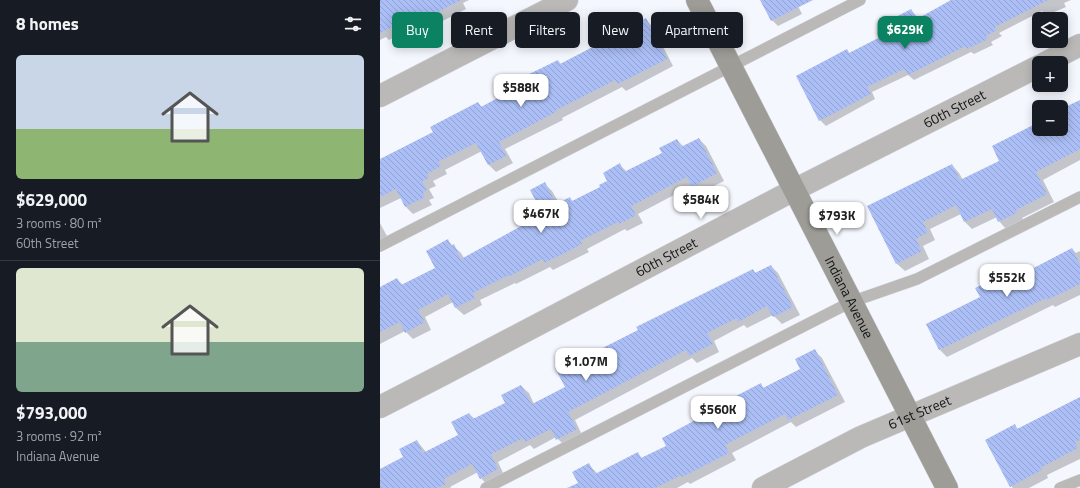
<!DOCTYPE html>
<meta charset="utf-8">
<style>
body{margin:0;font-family:"Titillium Web",sans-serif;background:#20242c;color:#f1f3f6;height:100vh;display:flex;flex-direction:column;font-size:15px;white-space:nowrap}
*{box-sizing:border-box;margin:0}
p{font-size:13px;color:#9ea1a6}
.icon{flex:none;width:22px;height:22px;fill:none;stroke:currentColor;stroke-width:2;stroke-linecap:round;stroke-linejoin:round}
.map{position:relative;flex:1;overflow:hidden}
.panel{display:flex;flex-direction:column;background:#171b24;width:380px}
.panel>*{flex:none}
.top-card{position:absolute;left:12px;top:12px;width:380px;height:36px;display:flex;gap:8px}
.fabs{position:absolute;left:652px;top:12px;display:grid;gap:8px}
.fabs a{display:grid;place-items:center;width:36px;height:36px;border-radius:6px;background:#171b24;box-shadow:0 2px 10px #0003;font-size:20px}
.price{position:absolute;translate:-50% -34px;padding:0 9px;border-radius:8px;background:#fff;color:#222;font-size:13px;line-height:26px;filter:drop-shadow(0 1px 2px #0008)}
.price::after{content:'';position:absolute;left:50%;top:24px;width:12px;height:9px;margin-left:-6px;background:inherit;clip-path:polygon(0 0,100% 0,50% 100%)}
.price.active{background:#0b8261;color:#fff}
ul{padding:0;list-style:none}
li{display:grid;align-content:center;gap:8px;height:212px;padding:0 16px}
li+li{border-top:1px solid #363941}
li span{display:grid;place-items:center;height:124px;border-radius:6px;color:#555}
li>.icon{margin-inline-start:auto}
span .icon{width:72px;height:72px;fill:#fffc;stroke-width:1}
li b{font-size:17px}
h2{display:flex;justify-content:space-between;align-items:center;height:48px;padding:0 16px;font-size:17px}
.pill{padding:0 14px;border-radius:6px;background:#171b24;box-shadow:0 2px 10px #0003;font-size:14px;line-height:36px}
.pill.active{background:#0b8261;color:#fff}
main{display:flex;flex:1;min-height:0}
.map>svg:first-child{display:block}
.shadow{fill:#0003}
.building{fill:url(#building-back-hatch)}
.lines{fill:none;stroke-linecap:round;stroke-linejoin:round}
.lane-casing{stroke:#d0d3d8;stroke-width:12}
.street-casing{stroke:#d0d3d8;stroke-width:23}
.secondary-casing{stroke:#d0d3d8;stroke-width:23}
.lane{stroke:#bbb9b7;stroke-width:11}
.street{stroke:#bbb9b7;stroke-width:22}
.secondary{stroke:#9d9c97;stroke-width:22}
.labels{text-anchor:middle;stroke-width:3;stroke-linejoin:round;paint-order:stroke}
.street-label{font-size:14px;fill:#121315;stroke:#fff}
</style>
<main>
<section class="panel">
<h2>8 homes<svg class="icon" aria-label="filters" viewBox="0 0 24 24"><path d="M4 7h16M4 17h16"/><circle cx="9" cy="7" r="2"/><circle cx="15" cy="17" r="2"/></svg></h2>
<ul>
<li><span style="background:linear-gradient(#c9d6e8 60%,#8fb573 0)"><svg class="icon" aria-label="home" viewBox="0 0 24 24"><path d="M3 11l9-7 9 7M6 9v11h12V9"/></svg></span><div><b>$629,000</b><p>3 rooms · 80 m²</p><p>60th Street</p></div></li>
<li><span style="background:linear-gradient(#dfe7d0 60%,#7fa58c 0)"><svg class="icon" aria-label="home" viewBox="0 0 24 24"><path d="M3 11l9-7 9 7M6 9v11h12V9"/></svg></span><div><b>$793,000</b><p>3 rooms · 92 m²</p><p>Indiana Avenue</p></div></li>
</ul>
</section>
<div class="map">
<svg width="700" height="488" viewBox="0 0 700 488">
<defs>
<pattern id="building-back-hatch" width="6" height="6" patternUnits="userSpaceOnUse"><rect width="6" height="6" fill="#abbff6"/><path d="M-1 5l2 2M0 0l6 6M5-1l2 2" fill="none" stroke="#92a3d2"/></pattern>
</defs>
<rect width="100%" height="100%" fill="#f4f7fd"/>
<g class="shadow">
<path d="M0 0H89L83 3 86 9 43 31 38 25 9 40 6 37 0 40Z"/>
<path d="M381 0H425L417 4 422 14 398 26 392 20Z"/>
<path d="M573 0H691L684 3 686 7 667 15 662 11 619 33 622 36 611 42 613 45 594 54 591 52 534 80 528 75 492 92 495 99 446 126 440 120 467 50 470 54 509 34 531 10 539 19Z"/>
<path d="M265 19 273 27 293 66 246 91 242 87 182 118 183 120 125 149 133 163 116 172 108 164 102 151 65 170 67 174 53 181 56 186 49 189 54 198 49 200 52 205 33 214 26 207 21 198 0 208V163L54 133 98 103 102 107 140 88 178 61 181 64Z"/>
<path d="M700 101V160L663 180 674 202 642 218 644 220 626 229 619 221 617 217 592 229 585 222 581 214 550 229 555 240 543 246 549 259 525 271 517 264 489 207 572 165 579 173 583 180 620 161 659 122V129H681V111Z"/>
<path d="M319 139 326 146 344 181 320 193 313 185 258 214 263 223 247 231 245 229 207 249 209 252 173 270 170 267 136 284 135 283 100 300 102 305 84 315 76 308 73 302 45 317 51 330 33 339 25 331 0 344V298L17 279 23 285 56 268 67 240 81 253 84 258 144 226 162 210 165 184 172 191 179 203 189 198 193 202 221 187 228 181 240 165 247 172 283 153 297 140 303 146Z"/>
<path d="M0 223 9 240 0 245Z"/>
<path d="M692 249 696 253 700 251V295L675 307 673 305 567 357 560 350 601 297 643 267 648 272Z"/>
<path d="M391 266 398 273 420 315 402 324 393 315 367 328 364 325 334 341 339 352 317 363 312 358 195 420 203 437 185 446 176 437 154 449 150 445 118 462 125 477 108 486 101 478 98 472 70 487 71 488H0V470L24 457 37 441 46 452 79 436 89 414 95 419 126 403 141 386 149 393 154 404 186 387 207 353 210 356 372 270 376 273Z"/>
<path d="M434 350 442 358 465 402 416 427 411 422 352 453 356 460 310 484 308 482 297 488H201L209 465 218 474 257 453 263 459 287 446 381 385 384 388 421 370Z"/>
<path d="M700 398V459L667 475 668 478 649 488H633L631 486 635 426 638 429Z"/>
</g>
<g class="building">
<path d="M0 0H81L35 24 32 17 0 33Z"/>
<path d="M380 0H433L391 21Z"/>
<path d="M571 0H668L615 27 617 30 606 36 608 39 587 49 586 46 528 75 524 69 487 87 491 94 439 121 416 76 467 49 469 53 508 33 503 24 531 9 537 19Z"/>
<path d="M266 18 287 59 238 84 235 80 175 111 176 112 119 142 126 156 108 165 96 143 58 162 61 166 47 174 49 178 42 181 47 190 43 193 45 197 25 207 16 189 0 197V159L53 132 50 127 98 102 101 107 138 87 135 81 178 60 180 64 217 45 215 40 234 31 236 33Z"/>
<path d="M700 100V149L656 172 667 194 636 210 637 213 618 222 612 209 584 222 576 205 543 222 548 232 536 239 542 251 516 264 487 206 572 164 580 180 619 161 612 146 659 122V129H681V109Z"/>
<path d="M319 138 337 173 312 187 307 177 251 206 256 215 239 224 238 222 200 241 202 244 183 254 164 263 163 259 128 277 127 276 93 293 95 298 75 308 68 294 38 310 45 322 25 333 20 322 0 332V287L17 278 21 285 55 268 46 251 68 239 71 246 74 244 81 259 143 225 140 220 160 209 150 190 165 182 176 204 190 197 192 201 220 187 219 185 227 181 223 173 240 163 244 172 282 153 279 148 297 139 301 147Z"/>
<path d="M692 248 700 264V284L667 300 666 298 559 350 546 324 600 297 595 288 643 265 646 272Z"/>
<path d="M391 265 413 307 393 317 387 306 358 322 357 318 327 333 333 344 309 356 306 350 188 412 197 429 176 440 171 429 145 442 143 438 111 454 118 469 100 479 92 464 64 479 66 484 57 488H0V469L23 457 19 449 37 440 43 453 78 435 71 422 89 413 93 419 125 403 121 395 141 385 152 404 185 387 175 368 207 352 209 355 258 330 256 327 373 269 375 273Z"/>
<path d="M435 349 458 395 408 420 405 414 345 445 349 453 302 477 301 475 275 488H187L198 483 192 472 209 463 215 474 258 452 261 458 286 446 282 438 336 409 335 407 381 383 383 388 420 369 415 359Z"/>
<path d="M700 397V440L695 442 698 448 660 468 662 470 630 487 605 440 635 424 637 429Z"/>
</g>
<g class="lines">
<g class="lane-casing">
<g id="lane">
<path d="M0 246 480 0"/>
<path d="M106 488 471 302 537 279 700 197"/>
<path d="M680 488 700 480"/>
</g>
</g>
<g class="street-casing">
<g id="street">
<path d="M665 63 700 45"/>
<path d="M0 96 187 0"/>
<path id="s1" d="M0 407 62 375 414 190 659 66"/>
<path id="s2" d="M383 488 481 437 700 344"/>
</g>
</g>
<g class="secondary-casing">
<g id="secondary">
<path id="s3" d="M317 0 567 488"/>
</g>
</g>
<use href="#lane" class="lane"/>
<use href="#street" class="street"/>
<use href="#secondary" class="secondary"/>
</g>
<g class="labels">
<g class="street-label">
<text dy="5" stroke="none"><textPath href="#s1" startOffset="647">60th Street</textPath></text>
<text dy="5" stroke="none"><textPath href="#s1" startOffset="323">60th Street</textPath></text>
<text dy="5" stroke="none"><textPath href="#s3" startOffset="334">Indiana Avenue</textPath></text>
<text dy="5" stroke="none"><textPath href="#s2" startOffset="174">61st Street</textPath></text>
</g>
</g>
</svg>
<div class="fabs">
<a><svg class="icon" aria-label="layers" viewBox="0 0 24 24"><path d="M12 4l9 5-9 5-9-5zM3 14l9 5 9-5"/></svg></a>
<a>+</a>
<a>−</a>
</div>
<b class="price active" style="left:525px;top:50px">$629K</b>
<b class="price" style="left:141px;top:108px">$588K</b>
<b class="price" style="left:321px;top:220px">$584K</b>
<b class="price" style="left:161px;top:234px">$467K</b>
<b class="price" style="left:457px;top:236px">$793K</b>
<b class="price" style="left:627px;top:298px">$552K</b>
<b class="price" style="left:206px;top:382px">$1.07M</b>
<b class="price" style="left:338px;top:430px">$560K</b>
<div class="top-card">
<a class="pill active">Buy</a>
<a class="pill">Rent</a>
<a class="pill">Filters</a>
<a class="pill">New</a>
<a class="pill">Apartment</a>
</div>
</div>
</main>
